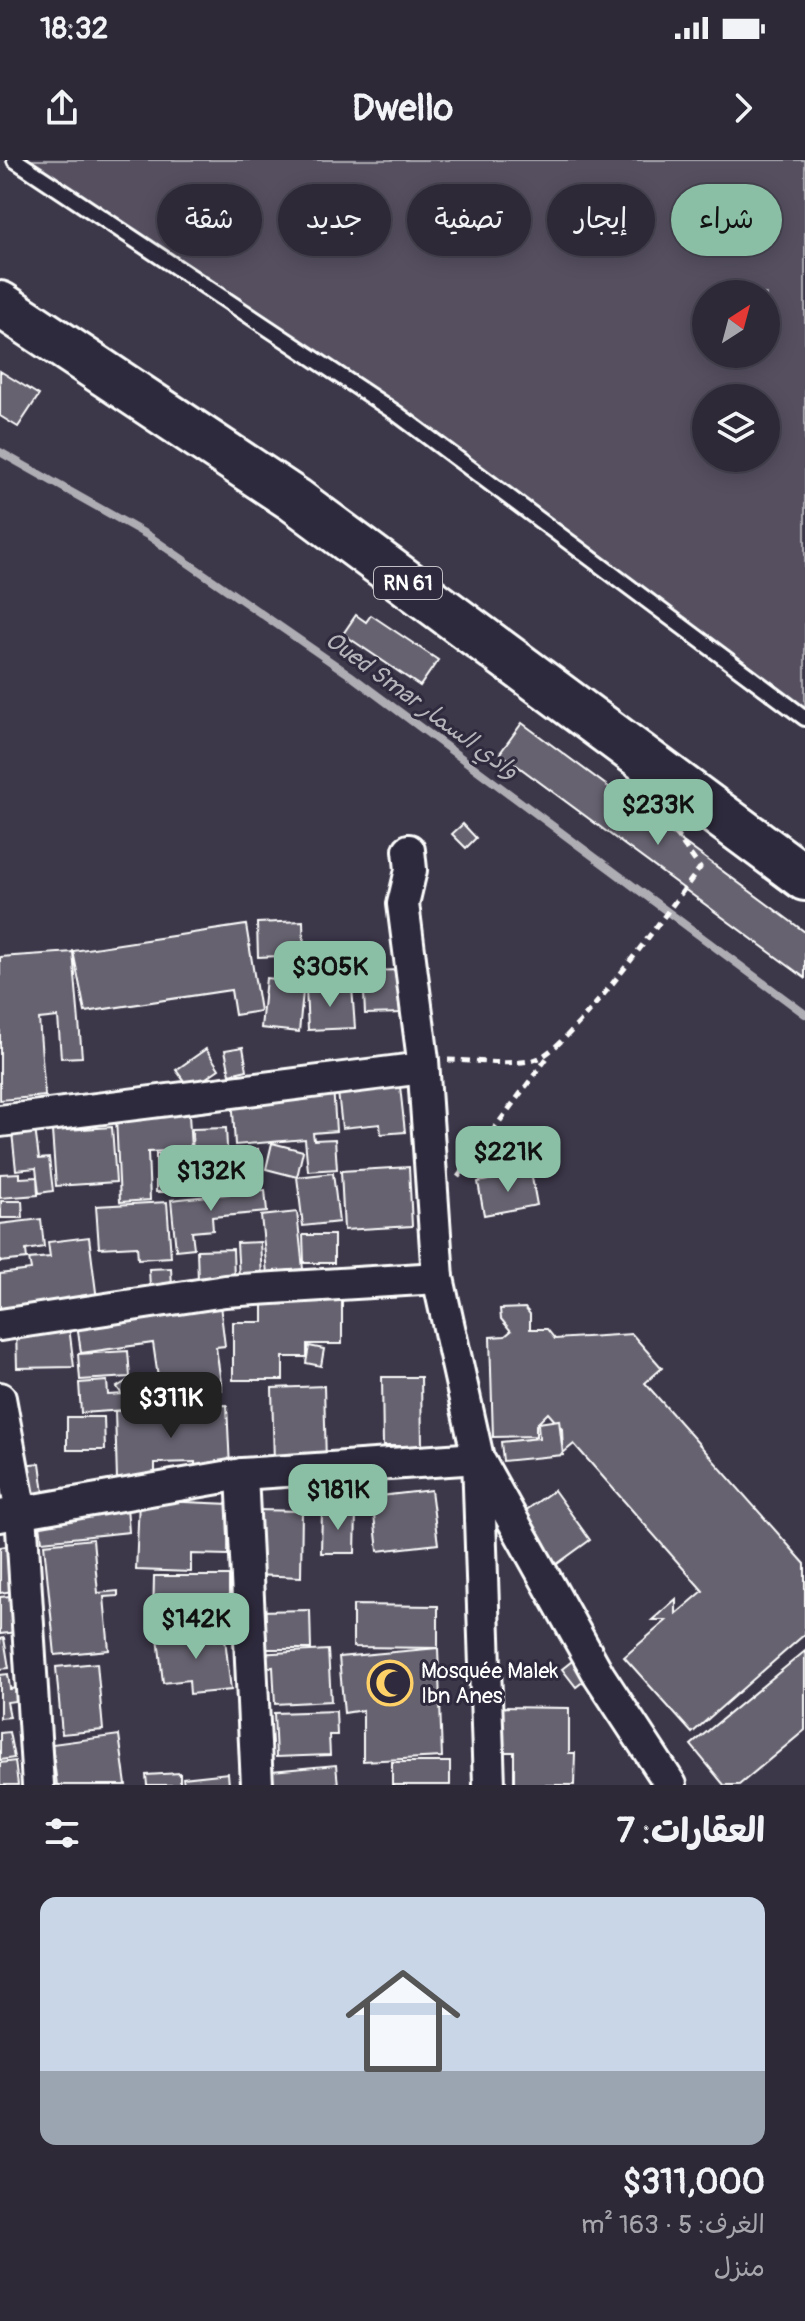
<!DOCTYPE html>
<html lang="ar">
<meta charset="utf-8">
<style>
body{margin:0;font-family:Pangolin,"Playpen Sans Arabic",sans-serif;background:#35313f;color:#f1f3f6;direction:rtl;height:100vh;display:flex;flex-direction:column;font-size:30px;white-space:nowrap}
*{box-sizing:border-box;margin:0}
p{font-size:26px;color:#a7a6ad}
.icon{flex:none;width:44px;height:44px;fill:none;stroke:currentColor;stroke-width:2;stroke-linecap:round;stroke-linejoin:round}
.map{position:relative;height:1625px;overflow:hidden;direction:ltr}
.drawer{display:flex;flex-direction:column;background:#2d2937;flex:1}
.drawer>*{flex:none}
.banner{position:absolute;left:24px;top:24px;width:758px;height:72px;direction:rtl;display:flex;gap:16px}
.needle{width:52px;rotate:36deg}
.controls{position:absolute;left:692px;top:120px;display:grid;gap:16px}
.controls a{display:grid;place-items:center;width:88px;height:88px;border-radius:50%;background:#2d2937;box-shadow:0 4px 20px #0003,0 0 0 2px #484552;font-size:40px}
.price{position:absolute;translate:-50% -68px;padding:0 18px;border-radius:16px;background:#8abfa5;color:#111;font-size:26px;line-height:52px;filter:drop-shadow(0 2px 4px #0008)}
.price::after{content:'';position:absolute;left:50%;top:48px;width:24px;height:18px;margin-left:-12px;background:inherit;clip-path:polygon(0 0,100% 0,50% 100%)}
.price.current{background:#222;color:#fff}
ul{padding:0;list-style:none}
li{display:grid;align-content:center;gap:16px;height:424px;padding:0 40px}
li span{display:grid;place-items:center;height:248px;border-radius:16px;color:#555}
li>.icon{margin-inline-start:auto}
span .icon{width:144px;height:144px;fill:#fffc;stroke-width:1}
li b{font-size:34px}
h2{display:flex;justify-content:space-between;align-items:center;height:96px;padding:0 40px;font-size:34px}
.pill{padding:0 28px;border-radius:36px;background:#2d2937;box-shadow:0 4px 20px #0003,0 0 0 2px #484552;font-size:28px;line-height:72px}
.pill.current{background:#8abfa5;color:#111}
.status{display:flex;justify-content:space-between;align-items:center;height:56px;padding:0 40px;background:#2d2937;direction:ltr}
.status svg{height:22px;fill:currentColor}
header{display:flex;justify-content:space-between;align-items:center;height:104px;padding:0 40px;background:#2d2937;font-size:36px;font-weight:700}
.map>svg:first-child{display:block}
.green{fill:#555060;stroke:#aaa8b0;stroke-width:2;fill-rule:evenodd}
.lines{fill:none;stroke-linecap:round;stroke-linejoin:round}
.stream{stroke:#afadb4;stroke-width:8}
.building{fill:#666270;stroke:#fff;stroke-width:2}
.service-casing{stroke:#fff;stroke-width:20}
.minor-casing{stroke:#fff;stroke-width:36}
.primary-casing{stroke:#fff;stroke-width:50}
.path{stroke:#fff;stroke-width:5;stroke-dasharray:8 6;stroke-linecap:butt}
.service{stroke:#2f2a3d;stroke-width:14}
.minor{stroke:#2f2a3d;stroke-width:30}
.primary{stroke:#2f2a3d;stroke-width:44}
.labels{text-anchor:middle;stroke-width:6;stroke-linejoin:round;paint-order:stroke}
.shield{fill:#2f2a3d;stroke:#c1bfc5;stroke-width:2}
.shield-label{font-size:20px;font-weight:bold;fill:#fff}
.poi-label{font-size:22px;fill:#fff;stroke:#2f2a3d;text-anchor:start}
.water-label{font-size:24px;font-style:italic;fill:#b5b4ba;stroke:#2f2a3d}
</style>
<div class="status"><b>18:32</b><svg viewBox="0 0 49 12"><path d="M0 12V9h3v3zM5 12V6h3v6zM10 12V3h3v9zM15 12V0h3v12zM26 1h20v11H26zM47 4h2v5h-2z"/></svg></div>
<header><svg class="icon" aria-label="forward" viewBox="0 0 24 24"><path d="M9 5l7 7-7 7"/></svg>Dwello<svg class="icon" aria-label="share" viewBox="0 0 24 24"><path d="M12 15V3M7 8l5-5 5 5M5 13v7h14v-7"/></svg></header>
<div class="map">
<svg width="805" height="1625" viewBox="0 0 805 1625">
<rect width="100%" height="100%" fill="#3c3749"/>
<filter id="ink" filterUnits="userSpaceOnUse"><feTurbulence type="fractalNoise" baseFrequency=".0125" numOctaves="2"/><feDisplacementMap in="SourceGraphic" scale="16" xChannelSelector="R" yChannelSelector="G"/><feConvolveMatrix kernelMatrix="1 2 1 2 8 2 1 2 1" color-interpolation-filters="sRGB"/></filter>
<g filter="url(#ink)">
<path class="green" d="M18 0H805V557L474 315ZM706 134H766V194H706ZM706 238H766V298H706Z"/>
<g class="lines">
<path class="stream" d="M0 292 149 376 350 515 805 854"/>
</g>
<g class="building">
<path d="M0 211 39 235 18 267 0 256Z"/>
<path d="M356 455 366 462 371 455 438 500 420 526 343 474Z"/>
<path d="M522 563 805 772V818L500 593Z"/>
<path d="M463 664 476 678 466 688 452 674Z"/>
<path d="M303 761 304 795 258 797 257 763Z"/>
<path d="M246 765 260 851 235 855 231 830 85 852 73 791Z"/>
<path d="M73 792 82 897 61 898 58 857 39 859 45 936 0 940V797Z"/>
<path d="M403 810 404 853 365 854 363 811Z"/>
<path d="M266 818 304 822 299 872 261 868Z"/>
<path d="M352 827 355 868 308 870 306 829Z"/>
<path d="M243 887 247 910 230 914 225 890Z"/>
<path d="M206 889 219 909 190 929 176 910Z"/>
<path d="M399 917 405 972 381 974 380 964 342 968 337 923Z"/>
<path d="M333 926 336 971 313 973 314 980 335 979 337 1009 308 1011 305 979 235 985 232 934Z"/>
<path d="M189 954 191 990 148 992 150 1040 120 1042 116 957Z"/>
<path d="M34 960 39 999 49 998 53 1031 39 1033 36 1008 16 1010 11 963Z"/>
<path d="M112 967 116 1022 56 1026 52 971Z"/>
<path d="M226 968 228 1005 193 1006 192 969Z"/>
<path d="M272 983 303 991 297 1017 266 1009Z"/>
<path d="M258 989 263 1023 235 1026 230 993Z"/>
<rect x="156" y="994" width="28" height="38"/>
<path d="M409 1007 412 1066 344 1070 341 1011Z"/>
<path d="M227 1012 229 1028 193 1032 192 1016Z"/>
<path d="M531 1012 537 1045 484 1055 478 1022Z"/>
<path d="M20 1013V1018L37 1017 38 1035 0 1038V1014Z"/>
<path d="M333 1013 339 1062 303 1066 297 1017Z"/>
<path d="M265 1030 267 1052 212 1057 213 1070 192 1072 194 1088 176 1090 171 1040Z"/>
<path d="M1 1041H22L23 1058H1Z"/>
<path d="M167 1042 171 1097 138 1099 137 1086 99 1088 96 1046Z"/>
<path d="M297 1052 303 1109 267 1113 261 1056Z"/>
<path d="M41 1059 44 1087 26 1090 27 1099 0 1102V1064Z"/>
<path d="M303 1075H334V1103H304Z"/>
<path d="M89 1077 97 1140 0 1152V1114L31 1110 29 1099 50 1097 48 1082Z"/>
<path d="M260 1082 262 1117 239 1118 237 1083Z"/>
<path d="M233 1089 234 1120 198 1121 197 1090Z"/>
<path d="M171 1108 172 1127 150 1128 149 1109Z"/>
<path d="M263 1134H342V1184H307V1197H283V1220H233V1162H263Z"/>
<path d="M220 1145 225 1186 216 1187 222 1230 161 1238 153 1183 81 1193 77 1164Z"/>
<path d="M525 1148 530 1154V1169H547L555 1179 632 1174 662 1208 645 1223 805 1404V1474L692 1573 624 1497 667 1460H652L676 1439V1454L703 1431 574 1284 563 1293 562 1269 548 1253 536 1265V1276L493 1277 490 1177 505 1176 511 1171 501 1159 500 1149Z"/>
<path d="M69 1167 74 1207 17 1208 16 1169Z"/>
<path d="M309 1186 324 1189 321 1206 306 1203Z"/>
<path d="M128 1191 130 1217 80 1220 78 1194Z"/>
<path d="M382 1217H421L422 1286H383Z"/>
<path d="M130 1219 138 1231 125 1239 117 1227Z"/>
<path d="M107 1221 108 1235 123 1234 125 1250 81 1253 79 1223Z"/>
<path d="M324 1226 326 1302 274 1303 272 1228Z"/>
<path d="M227 1245 230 1308 195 1310V1302L155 1303V1319L117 1320 115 1251Z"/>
<path d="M67 1257H104L105 1290H67Z"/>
<path d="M559 1260 563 1295 503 1301 501 1282 539 1278 538 1263Z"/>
<path d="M40 1303 44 1333 24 1335 21 1305Z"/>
<path d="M431 1330 438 1384 378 1391 372 1337Z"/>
<path d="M554 1330 590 1380 557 1404 521 1354Z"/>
<path d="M139 1340 230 1344 228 1395 191 1394V1412L136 1410Z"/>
<path d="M127 1347 129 1372 42 1381 39 1355Z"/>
<path d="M256 1350 302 1351 301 1417 254 1415Z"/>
<path d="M322 1351 356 1352 355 1393H321Z"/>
<path d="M93 1379 98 1433 118 1431V1436L104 1437 109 1490 55 1495 44 1384Z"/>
<path d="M7 1386 13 1431 0 1433V1387Z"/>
<path d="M154 1416H229V1461H153Z"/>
<path d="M21 1435 25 1471 0 1474V1437Z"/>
<path d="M353 1445 438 1446V1488L353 1487Z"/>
<path d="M310 1450 311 1489H258L257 1451Z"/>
<path d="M224 1470 231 1530 190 1534 189 1520 163 1523 158 1477Z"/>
<path d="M4 1478 9 1508 0 1509V1479Z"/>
<path d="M438 1488 442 1597 363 1601V1550L344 1553 339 1497Z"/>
<path d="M328 1490 331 1541 275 1544 273 1507 257 1509 256 1494Z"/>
<path d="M805 1491V1570L739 1625H724L691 1585Z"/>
<path d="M576 1498 589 1517 576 1527 562 1509Z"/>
<path d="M97 1503 103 1570 62 1574 56 1507Z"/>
<path d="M8 1514 10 1529 29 1526 30 1539 7 1542 10 1557 0 1558V1515Z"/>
<path d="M498 1547 569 1548V1593H575L574 1625H514V1592H497Z"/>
<path d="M336 1551 337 1575H329L330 1595 276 1597 274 1553Z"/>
<path d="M9 1572 14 1598 0 1600V1573Z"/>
<path d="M119 1575 126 1625H57L52 1584Z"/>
<path d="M15 1601 18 1625H0V1603Z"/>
<rect x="392" y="1602" width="58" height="23"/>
<path d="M336 1605 338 1625H274L272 1611Z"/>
<path d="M180 1613V1625H147L146 1615Z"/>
<path d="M228 1613 229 1625H184L183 1618Z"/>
</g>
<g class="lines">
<g class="service-casing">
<path id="service" d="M15 0 396 253 805 558"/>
</g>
<g class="minor-casing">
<g id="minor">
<path d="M409 690 411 710 403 744 423 900 438 1118 478 1298 489 1625"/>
<path d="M0 961 423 908"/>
<path d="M0 1165 225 1131 438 1118"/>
<path d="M0 1238 21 1353 38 1625"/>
<path d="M242 1314 257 1625"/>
<path d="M0 1356 242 1314 478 1298 599 1515 671 1625"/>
</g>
</g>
<g class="primary-casing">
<path id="primary" d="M0 144 295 340 805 718"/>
</g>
<g class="path">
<path d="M448 900C474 900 508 906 534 900 568 893 673 743 700 708L668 663 671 659"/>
<path d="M458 1017 550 894"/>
</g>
<use href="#service" class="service"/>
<use href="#minor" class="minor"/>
<use href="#primary" class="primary"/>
</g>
</g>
<defs>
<g id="mosque-ring" transform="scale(2.3)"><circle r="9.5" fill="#2f2a3d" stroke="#ffd166" stroke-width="1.5"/><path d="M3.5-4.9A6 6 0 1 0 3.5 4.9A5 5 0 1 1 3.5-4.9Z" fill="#ffd166"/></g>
</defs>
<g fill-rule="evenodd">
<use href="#mosque-ring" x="390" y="1523"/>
</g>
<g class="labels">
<rect class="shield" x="374" y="407" width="68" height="32" rx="6"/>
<g class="shield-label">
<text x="408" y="430">RN 61</text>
</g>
<g class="poi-label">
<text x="421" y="1518">Mosquée Malek<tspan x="421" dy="25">Ibn Anes</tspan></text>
</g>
<g class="water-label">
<text transform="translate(422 545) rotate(36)" y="8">Oued Smar وادي السمار</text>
</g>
</g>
</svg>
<div class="controls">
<a><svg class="needle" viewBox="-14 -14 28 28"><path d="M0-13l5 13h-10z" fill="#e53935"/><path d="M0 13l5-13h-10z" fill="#a7a6ad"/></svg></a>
<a><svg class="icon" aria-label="layers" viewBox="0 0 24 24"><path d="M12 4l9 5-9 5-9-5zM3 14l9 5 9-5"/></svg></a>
</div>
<b class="price" style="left:658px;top:687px">$233K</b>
<b class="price" style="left:330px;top:849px">$305K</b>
<b class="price" style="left:508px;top:1034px">$221K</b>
<b class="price" style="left:211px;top:1053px">$132K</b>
<b class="price current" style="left:171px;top:1280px">$311K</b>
<b class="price" style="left:338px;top:1372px">$181K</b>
<b class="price" style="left:196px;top:1501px">$142K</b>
<div class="banner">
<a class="pill current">شراء</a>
<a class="pill">إيجار</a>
<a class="pill">تصفية</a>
<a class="pill">جديد</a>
<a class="pill">شقة</a>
</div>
</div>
<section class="drawer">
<h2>العقارات: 7<svg class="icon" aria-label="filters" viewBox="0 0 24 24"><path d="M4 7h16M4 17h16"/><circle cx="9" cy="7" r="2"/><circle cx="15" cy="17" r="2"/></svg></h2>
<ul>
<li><span style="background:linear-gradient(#c9d6e8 70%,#9aa5b1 0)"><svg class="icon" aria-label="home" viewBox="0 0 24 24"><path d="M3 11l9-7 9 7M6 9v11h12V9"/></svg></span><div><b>$311,000</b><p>الغرف: 5 · 163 m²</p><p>منزل</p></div></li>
</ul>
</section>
